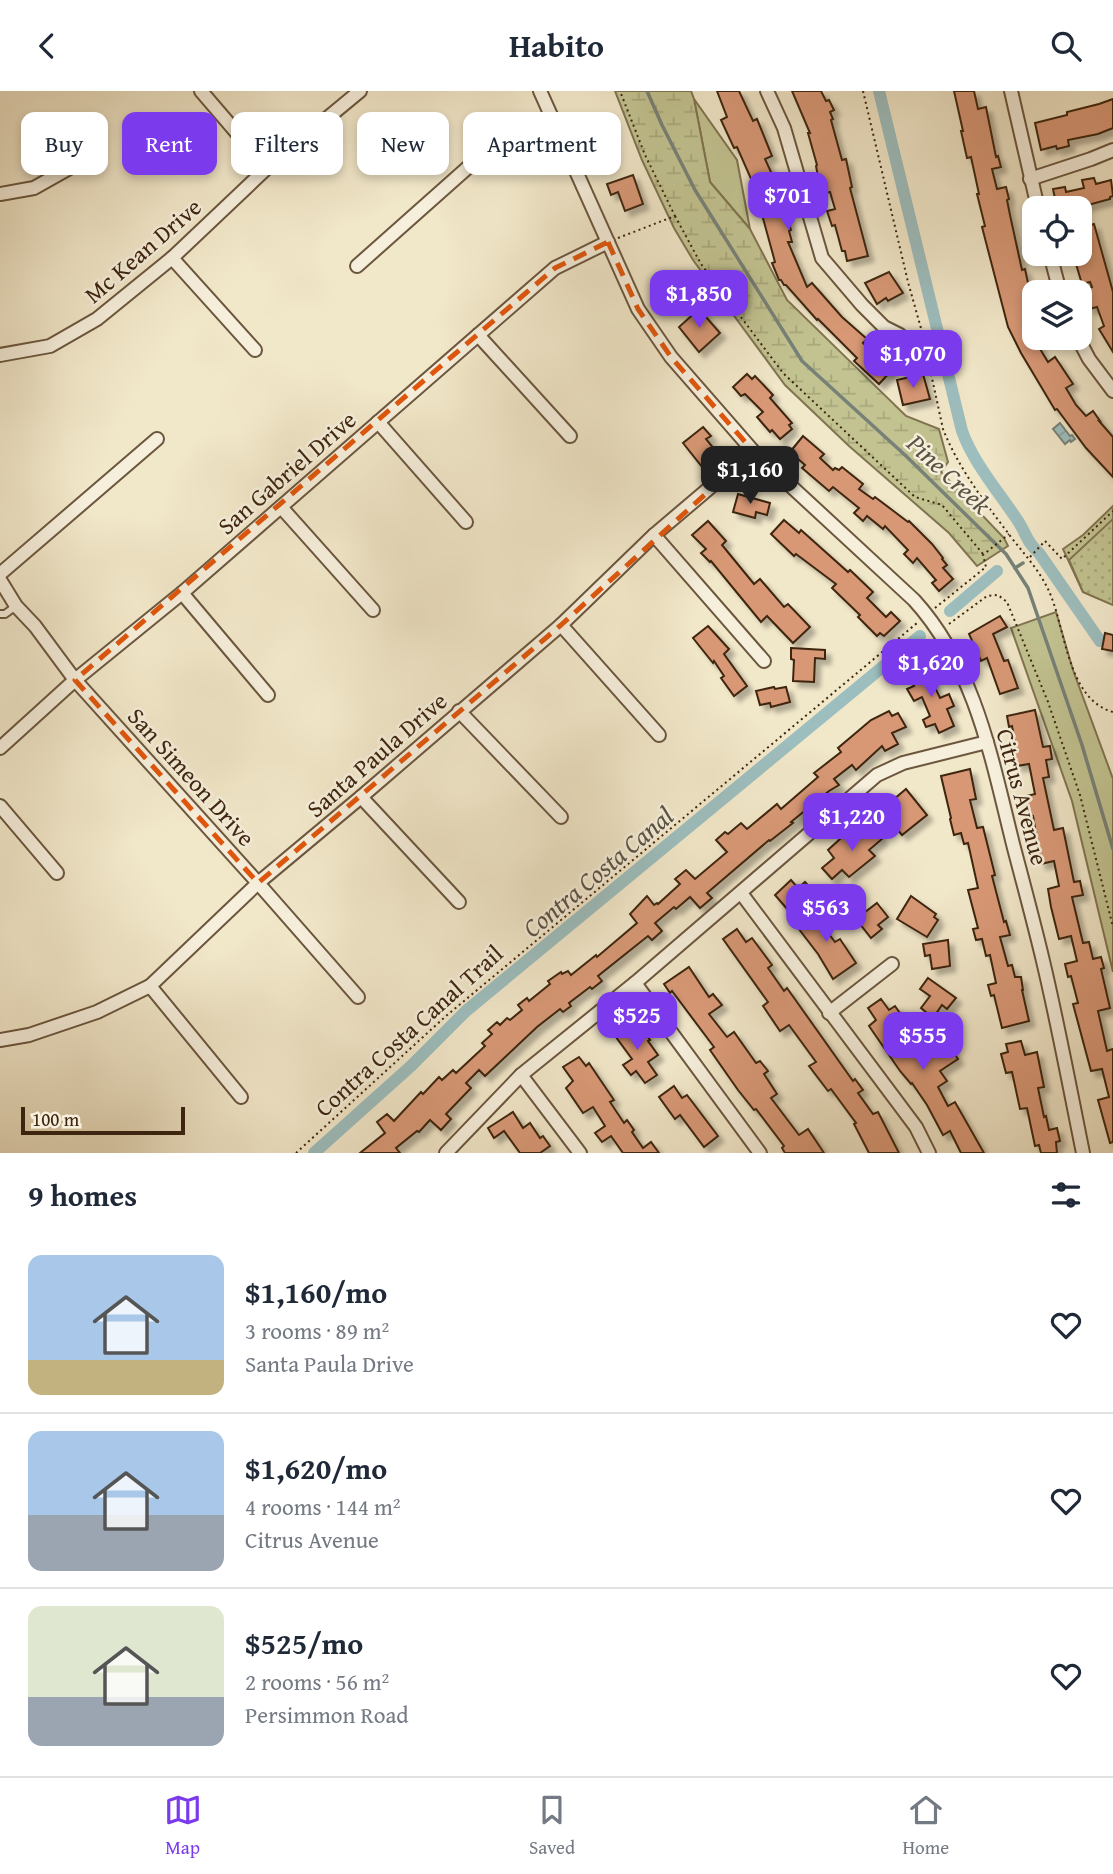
<!DOCTYPE html>
<meta charset="utf-8">
<style>
body{margin:0;font-family:"Gentium Book Plus",serif;background:#f2f2f3;color:#1f2937;height:100vh;display:flex;flex-direction:column;font-size:26px;white-space:nowrap}
*{box-sizing:border-box;margin:0}
p{font-size:23px;color:#747a83}
.icon{flex:none;width:38px;height:38px;fill:none;stroke:currentColor;stroke-width:2;stroke-linecap:round;stroke-linejoin:round}
.map{position:relative;height:1062px;overflow:hidden}
.sheet{display:flex;flex-direction:column;background:#fff;flex:1}
.sheet>*{flex:none}
.banner{position:absolute;left:21px;top:21px;width:700px;height:63px;display:flex;gap:14px}
.fabs{position:absolute;left:1022px;top:105px;display:grid;gap:14px}
.fabs a{display:grid;place-items:center;width:70px;height:70px;border-radius:14px;background:#fff;box-shadow:0 4px 10px #0003;font-size:35px}
.scale{position:absolute;left:21px;bottom:18px;width:164px;box-sizing:border-box;padding-left:7px;border:4px solid #3e250f;border-top:0;font-size:19px;line-height:24px;white-space:nowrap;color:#3e250f;-webkit-text-stroke:5px #f6efdc;paint-order:stroke}
.price{position:absolute;translate:-50% -60px;padding:0 16px;border-radius:14px;background:#7c3aed;color:#fff;font-size:23px;line-height:46px;filter:drop-shadow(0 2px 4px #0008)}
.price::after{content:'';position:absolute;left:50%;top:42px;width:21px;height:16px;margin-left:-10px;background:inherit;clip-path:polygon(0 0,100% 0,50% 100%)}
.price.active{background:#222;color:#fff}
ul{padding:0;list-style:none}
li{display:flex;align-items:center;gap:21px;height:175px;padding:0 28px}
li+li{border-top:2px solid #e0e1e3}
li span{display:grid;place-items:center;flex:none;width:196px;height:140px;border-radius:14px;color:#555}
li>.icon{margin-inline-start:auto}
span .icon{width:84px;height:84px;fill:#fffc;stroke-width:1}
li b{font-size:30px}
h2{display:flex;justify-content:space-between;align-items:center;height:84px;padding:0 28px;font-size:30px}
.tag{padding:0 24px;border-radius:14px;background:#fff;box-shadow:0 4px 10px #0003;font-size:24px;line-height:63px}
.tag.active{background:#7c3aed;color:#fff}
header{display:flex;justify-content:space-between;align-items:center;height:91px;padding:0 28px;background:#fff;font-size:32px;font-weight:600}
.menu{display:flex;justify-content:space-around;align-items:center;height:98px;border-top:2px solid #e0e1e3;background:#fff;font-size:19px;color:#747a83}
.menu a{display:grid;justify-items:center;gap:4px}
.menu .active{color:#7c3aed}
.map>svg:first-child{display:block}
.green{fill:#c2c391;stroke:#807450;stroke-width:2}
.wetland{fill:url(#wetland-marsh);stroke:#807450;stroke-width:2}
.park{fill:url(#park-dots);stroke:#807450;stroke-width:2}
.water{fill:url(#water-waves);stroke:#778178;stroke-width:2}
.lines{fill:none;stroke-linecap:round;stroke-linejoin:round}
.stream{stroke:#778178;stroke-width:3.5}
.canal{stroke:#9dbebe;stroke-width:12}
.building{fill:#d89876;stroke:#3e250f;stroke-width:2;filter:url(#shadow)}
.lane-casing{stroke:#6b563e;stroke-width:10}
.street-casing{stroke:#6b563e;stroke-width:16}
.path{stroke:#3e250f;stroke-width:2;stroke-dasharray:2 3.5;stroke-linecap:butt}
.lane{stroke:#f6efdc;stroke-width:6}
.street{stroke:#f6efdc;stroke-width:12}
.marked{fill:none;stroke:#e0560c;stroke-width:5;stroke-dasharray:14 9;stroke-linejoin:round}
.labels{text-anchor:middle;stroke-width:5;stroke-linejoin:round;paint-order:stroke}
.street-label{font-size:24px;fill:#3e250f;stroke:#f6efdc}
.water-label{font-size:26px;font-style:italic;fill:#5a5344;stroke:#f6efdc}
</style>
<header><svg class="icon" aria-label="back" viewBox="0 0 24 24"><path d="M15 5l-7 7 7 7"/></svg>Habito<svg class="icon" aria-label="search" viewBox="0 0 24 24"><circle cx="10" cy="10" r="6"/><path d="M15 15l6 6"/></svg></header>
<div class="map">
<svg width="1113" height="1062" viewBox="0 0 1113 1062">
<defs>
<pattern id="wetland-marsh" width="20" height="14" patternUnits="userSpaceOnUse" patternTransform="scale(1.75)"><rect width="20" height="14" fill="#c2c391"/><path d="M1 5h8M5 5V1M11 12h8M15 12V8" fill="none" stroke="#a8a77c"/></pattern>
<pattern id="park-dots" width="8" height="8" patternUnits="userSpaceOnUse" patternTransform="scale(1.75)"><rect width="8" height="8" fill="#c2c391"/><path d="M2 2h.1M6 6h.1" fill="none" stroke="#a8a77c" stroke-width="1.8" stroke-linecap="round"/></pattern>
<pattern id="water-waves" width="16" height="10" patternUnits="userSpaceOnUse" patternTransform="scale(1.75)"><rect width="16" height="10" fill="#9dbebe"/><path d="M0 5q4-4 8 0t8 0" fill="none" stroke="#88a3a2"/></pattern>
<filter id="shadow"><feDropShadow dx="5.5" dy="5.5" stdDeviation="2" flood-color="#0004"/></filter>
</defs>
<rect width="100%" height="100%" fill="#f1e7c9"/>
<filter id="stains"><feTurbulence type="fractalNoise" baseFrequency=".00286" numOctaves="4"/><feColorMatrix values="0 0 0 0 .2 0 0 0 0 .09 0 0 0 0 .02 0 0 0 .5 -.17"/></filter>
<radialGradient id="worn" r=".72"><stop offset=".6" stop-color="#630" stop-opacity="0"/><stop offset="1" stop-color="#630" stop-opacity=".3"/></radialGradient>
<g class="green">
<path d="M694 8 737 69 750 138 710 91Z"/>
<path d="M1113 415V514L1083 501 1063 458 1083 444Z"/>
<path d="M1056 521 1073 579 1113 688V881L1072 710 1011 537Z"/>
</g>
<path class="wetland" d="M615 0H691L694 8 710 91 750 138 787 209 906 325 939 338 948 371 941 381 1004 447 1008 455 977 475 949 442 849 355 785 294 693 169 674 137 642 69Z"/>
<path class="park" d="M1113 428V514L1083 501 1069 469Z"/>
<path class="water" d="M1060 332 1070 345 1072 344 1075 348 1071 351 1070 349 1065 353 1053 338Z"/>
<g class="lines">
<g class="stream">
<path d="M647 0 662 34 695 99 802 270 906 365 1006 463 1028 497 1082 654 1113 758"/>
<path d="M1015 477 1023 472"/>
</g>
<g class="canal">
<path d="M879 0 962 340C974 373 999 401 1018 430 1026 442 1027 452 1039 462L1100 550"/>
<path d="M950 520 997 480"/>
<path d="M314 1062 411 975 466 920 920 545"/>
</g>
</g>
<g class="building">
<path d="M717 0H739L753 30 757 28 772 65 765 68 771 81 769 82 773 101 780 99 791 139 789 140 792 151H788L807 196 812 192 842 226 867 248 863 252 892 279 879 293 854 270 857 267 818 228 817 229 786 194H784L781 189H779L772 172 775 171 761 120 758 121 752 90 737 56 734 57 721 29 727 26Z"/>
<path d="M792 0H821L826 10 829 9 834 19 830 21 833 28 831 29 842 69 846 68 852 96 850 97 868 165 847 170 845 160H842L835 134 832 135 827 120 835 118 830 101 826 102 824 90 819 91 816 75 817 74 808 42H810Z"/>
<path d="M954 0H974L978 18 986 16 996 66 998 65 1001 76 992 78 997 98 1006 96 1009 108 1007 109 1010 124 1022 179 1025 178 1031 206 1023 208 1028 227 1034 224V247H1050L1037 253 1048 271 1055 266 1073 293 1066 297 1076 314 1086 325 1093 320 1100 330H1099L1113 346V386L1086 357 1057 318 1055 319 1021 262 1008 236 982 136 985 135 977 103H979L971 66 967 67 961 40H963Z"/>
<path d="M1113 8V37L1098 43 1068 49 1069 55 1057 58 1056 55 1041 59 1035 32 1067 24V21L1099 13Z"/>
<path d="M633 84 643 113 625 120 618 101 611 104 607 93Z"/>
<path d="M1094 87 1096 93 1111 89 1113 105 1110 106V108L1088 114 1072 117H1057L1053 98 1065 96 1066 101 1084 97 1082 89Z"/>
<path d="M1094 133 1113 201V261L1099 238 1104 235 1097 216 1089 218 1083 200 1092 196 1090 191 1082 193 1073 163H1080V137Z"/>
<path d="M889 181 903 202 888 210 886 207 877 213 865 192Z"/>
<path d="M699 218 720 242 699 261 679 236Z"/>
<path d="M747 283 752 288 755 285 773 304 770 307 792 332 789 334 792 338 780 348 772 339 770 341 757 326 763 321 745 303 741 305 733 296Z"/>
<path d="M923 283 930 308 903 314 897 289Z"/>
<path d="M703 336 711 345 706 348 719 364 703 377 683 352Z"/>
<path d="M803 345 824 363 820 367 833 379 835 377 839 379 842 376 863 393 859 398 873 408 875 406 908 431 909 430 932 453 943 467 942 468 947 474 943 477 953 488 939 500 932 492 936 489 917 467 913 472 904 463 908 459 885 435 883 438 867 425 863 430 854 422 859 417 833 396 829 400 802 377 805 374 790 361Z"/>
<path d="M738 403 770 412 767 424 756 421 755 427 733 421Z"/>
<path d="M784 429 799 442 801 439 848 481 850 479 873 501 867 507 886 526 891 521 900 530 884 545 880 542 877 545 858 526 860 524 832 497 836 493 796 463 794 465 771 443Z"/>
<path d="M708 430 726 450 722 454 754 493 760 488 784 516 788 513 810 536 793 552 767 525 761 531 711 470 710 471 701 462 706 458 692 444Z"/>
<path d="M1000 525 1007 536 993 543 1004 570 1008 569 1018 597 1000 603 987 567 981 570 969 543Z"/>
<path d="M708 535 729 558 724 563 747 595 734 605 721 587 724 585 714 570 713 572 693 547Z"/>
<path d="M1105 542 1113 544V560L1102 558Z"/>
<path d="M791 557 825 559V568L815 567 814 591 793 590 794 569 791 568Z"/>
<path d="M930 572 935 583 930 586 940 607 949 603 954 615 947 618 954 635 939 642 935 633 926 636 923 629 930 625 922 606 914 610 907 598 914 595 908 583Z"/>
<path d="M774 596 775 598 786 596 790 611 771 616 770 612 760 614 756 600Z"/>
<path d="M1035 619 1043 656 1050 655 1052 668 1046 669 1049 686 1043 687 1054 739 1063 737 1074 791 1080 790 1083 804 1072 806 1083 852 1089 851 1093 868 1101 866 1104 877 1101 878 1110 917 1098 920 1107 960 1113 958V1051L1110 1052 1098 1009 1109 1006 1102 978 1091 980 1073 913 1078 912 1071 885 1068 886 1065 873 1077 870 1071 845 1059 848 1051 816 1048 798 1059 795 1054 770 1041 773 1033 725 1027 722 1023 706 1035 703 1029 673 1017 675 1014 662 1017 661 1012 635 1009 636 1007 625Z"/>
<path d="M889 620 892 625 898 622 906 636 892 642 898 653 885 660 882 655 856 679 852 674 834 688 839 694 829 700 791 731 793 732 770 750 769 749 707 802 712 807 700 817 690 806 676 818 674 816 655 832 662 840 652 849 648 845 598 885 602 890 592 898 590 896 569 912 571 915 563 921 560 918 537 936 485 985 479 979 466 992 471 997 446 1023 451 1028 441 1039 430 1029 419 1041 417 1040 396 1057 400 1062H360L385 1042 377 1031 387 1023 394 1030 421 1001 423 1003 439 986 442 989 453 979 456 982 485 955 482 952 492 943 488 939 497 931 500 934 507 927 510 929 522 919 518 914 527 907 529 910 550 893 548 890 561 881 562 883 568 880 571 884 596 864 597 866 637 832 630 823 647 805 654 814 657 812 658 813 680 793 675 788 686 779 695 788 727 761 716 749 725 741 728 743 741 732 747 738 777 713 781 718 818 686 814 682 841 661 838 657 871 629Z"/>
<path d="M970 678 976 708 970 709 977 737 983 736 995 784 992 785 1004 831 1006 830 1010 844 1000 846 1008 875 1012 874 1015 886H1021L1023 899H1022L1029 930 1002 937 994 904 991 905 988 894 996 892 990 864 986 865 982 848 976 849 973 838 978 837 968 799 978 797 968 752 964 753 961 742 954 744 950 728 951 727 941 685Z"/>
<path d="M906 698 927 724 902 744 881 719Z"/>
<path d="M872 736 882 748 869 759 875 765 849 786 842 779 832 788 822 777 834 767 828 759 851 738 859 747Z"/>
<path d="M791 789 798 797 805 791 812 799 788 819 775 804Z"/>
<path d="M911 805 936 823 934 826 938 829 927 846 897 828Z"/>
<path d="M877 812 888 826 878 834 882 838 871 847 856 828Z"/>
<path d="M816 817 824 827 819 830 835 851 840 848 856 872 833 888 818 863 795 833Z"/>
<path d="M737 838 746 851 752 847 772 874 768 877 784 900 787 897 853 990 855 988 863 999 858 1002 873 1023 878 1021 899 1062H869L854 1033 856 1032 831 998 828 1000 809 975 816 971 789 934 780 940 763 915 768 911 723 848Z"/>
<path d="M948 849 950 875 932 878 930 864 925 865 923 853Z"/>
<path d="M689 876 709 906 713 903 722 914 709 923 727 946 734 941 756 972 760 970 768 980 764 983 777 1003 771 1007 799 1044 808 1038 824 1062H785L782 1057 784 1055 756 1018 754 1019 738 999 710 959 714 956 672 900 670 902 664 893Z"/>
<path d="M928 887 956 907 947 918 942 914 933 927 921 917 930 905 920 898Z"/>
<path d="M881 908 889 919 895 915 931 966 948 954 958 968 940 980 947 990 938 996 948 1015 955 1011 984 1062H961L950 1040 943 1044 927 1014 912 992 911 993 900 980 869 935 876 929 868 917Z"/>
<path d="M628 931 636 942 642 938 650 949 648 950 658 964 648 971 657 984 645 992 636 980 631 984 623 974 632 968 613 942Z"/>
<path d="M1021 950 1025 964 1037 961 1044 996 1038 997 1044 1026 1046 1025 1049 1039 1057 1037 1060 1050 1056 1051 1057 1062H1041L1039 1054 1035 1055 1027 1017 1020 1018 1012 981 1006 982 1001 963 1008 961 1006 953Z"/>
<path d="M579 966 586 975 589 972 595 981 614 1009 610 1011 624 1032 627 1029 634 1039 632 1041 643 1057 651 1051 659 1062H623L611 1045 602 1051 595 1042 605 1035 593 1016 583 1022 566 997 573 990 563 976Z"/>
<path d="M674 995 682 1007 687 1004 718 1045 704 1056 680 1024 675 1028 659 1006Z"/>
<path d="M513 1021 523 1037 530 1032 540 1047 543 1045 550 1055 540 1062H520L504 1040 494 1047 488 1037Z"/>
</g>
<g class="lines">
<g class="lane-casing">
<path id="lane" d="M0 523H5L16 515"/>
</g>
<g class="street-casing">
<g id="street">
<path d="M201 0 267 77"/>
<path d="M540 0 638 218 671 266 753 360 914 509C976 577 992 670 1014 757 1024 795 1034 832 1043 870 1058 933 1070 998 1083 1062"/>
<path d="M767 0 784 37 822 167 862 214 884 236 900 244"/>
<path d="M1011 0 1038 117"/>
<path d="M1030 88 1091 68 1113 59"/>
<path d="M0 103 34 97 82 70"/>
<path d="M1050 163 1060 201"/>
<path d="M172 167 255 259"/>
<path d="M357 175 501 47 551 25"/>
<path d="M478 244 570 345"/>
<path d="M1078 247 1089 268 1113 300"/>
<path d="M0 264 50 255 97 228 172 167 267 77 360 0"/>
<path d="M378 331 466 431"/>
<path d="M281 416 373 519"/>
<path d="M654 444 764 570"/>
<path d="M0 483 157 348"/>
<path d="M0 489 16 515 35 535 75 589 258 792 358 906"/>
<path d="M182 502 268 604"/>
<path d="M561 534 659 644"/>
<path d="M459 620 561 726"/>
<path d="M0 657 75 589 182 502 555 177 608 151"/>
<path d="M361 706 459 811"/>
<path d="M0 715 57 782"/>
<path d="M741 802 916 1036 929 1062"/>
<path d="M635 892 760 1062"/>
<path d="M150 895 241 1006"/>
<path d="M829 922 892 873"/>
<path d="M0 949 29 944 97 921 150 895 258 792 361 706 561 534 654 444 753 360"/>
<path d="M521 984 580 1062"/>
<path d="M446 1062 521 984 635 892 877 684 903 672 987 651"/>
</g>
</g>
<g class="path">
<path d="M863 0 908 191 922 241 943 338C958 376 983 409 1008 442 1022 461 1038 477 1048 498 1066 535 1066 608 1113 621"/>
<path d="M675 125 701 173 783 282 915 406 942 414 983 463"/>
<path d="M618 147 675 125 645 64 620 0"/>
<path d="M1030 466 1045 450 1062 468 1113 420"/>
<path d="M935 517 986 476 983 464 1009 443"/>
<path d="M949 533 987 505 998 504 1007 511 1048 611 1080 704 1113 836"/>
<path d="M296 1062 446 925 917 532"/>
</g>
<use href="#lane" class="lane"/>
<use href="#street" class="street"/>
</g>
<path class="marked" d="M608 151 638 218 671 266 753 360 561 534 258 792 75 589 555 177Z"/>
<g class="labels">
<g class="street-label">
<text transform="translate(143 160) rotate(-41)" y="8">Mc Kean Drive</text>
<text transform="translate(287 382) rotate(-41)" y="8">San Gabriel Drive</text>
<text transform="translate(377 664) rotate(-41)" y="8">Santa Paula Drive</text>
<text transform="translate(191 686) rotate(48)" y="8">San Simeon Drive</text>
<text transform="translate(1022 706) rotate(75)" y="8">Citrus Avenue</text>
<text transform="translate(409 940) rotate(-42)" y="8">Contra Costa Canal Trail</text>
</g>
<g class="water-label">
<text transform="translate(949 383) rotate(43)" y="9">Pine Creek</text>
<text transform="translate(598 781) rotate(-40)" y="9">Contra Costa Canal</text>
</g>
</g>
<rect width="100%" height="100%" filter="url(#stains)"/>
<rect width="100%" height="100%" fill="url(#worn)"/>
</svg>
<div class="fabs">
<a><svg class="icon" aria-label="locate" viewBox="0 0 24 24"><circle cx="12" cy="12" r="6"/><path d="M12 2v4M12 18v4M2 12h4M18 12h4"/></svg></a>
<a><svg class="icon" aria-label="layers" viewBox="0 0 24 24"><path d="M12 4l9 5-9 5-9-5zM3 14l9 5 9-5"/></svg></a>
</div>
<div class="scale">100 m</div>
<b class="price" style="left:788px;top:141px">$701</b>
<b class="price" style="left:699px;top:239px">$1,850</b>
<b class="price" style="left:913px;top:299px">$1,070</b>
<b class="price active" style="left:750px;top:415px">$1,160</b>
<b class="price" style="left:931px;top:608px">$1,620</b>
<b class="price" style="left:852px;top:762px">$1,220</b>
<b class="price" style="left:826px;top:853px">$563</b>
<b class="price" style="left:637px;top:961px">$525</b>
<b class="price" style="left:923px;top:981px">$555</b>
<div class="banner">
<a class="tag">Buy</a>
<a class="tag active">Rent</a>
<a class="tag">Filters</a>
<a class="tag">New</a>
<a class="tag">Apartment</a>
</div>
</div>
<section class="sheet">
<h2>9 homes<svg class="icon" aria-label="filters" viewBox="0 0 24 24"><path d="M4 7h16M4 17h16"/><circle cx="9" cy="7" r="2"/><circle cx="15" cy="17" r="2"/></svg></h2>
<ul>
<li><span style="background:linear-gradient(#a9c7e8 75%,#c2b280 0)"><svg class="icon" aria-label="home" viewBox="0 0 24 24"><path d="M3 11l9-7 9 7M6 9v11h12V9"/></svg></span><div><b>$1,160/mo</b><p>3 rooms · 89 m²</p><p>Santa Paula Drive</p></div><svg class="icon" aria-label="heart" viewBox="0 0 24 24"><path d="M12 20l-8-8c-3-5 5-10 8-4 3-6 11-1 8 4z"/></svg></li>
<li><span style="background:linear-gradient(#a9c7e8 60%,#9aa5b1 0)"><svg class="icon" aria-label="home" viewBox="0 0 24 24"><path d="M3 11l9-7 9 7M6 9v11h12V9"/></svg></span><div><b>$1,620/mo</b><p>4 rooms · 144 m²</p><p>Citrus Avenue</p></div><svg class="icon" aria-label="heart" viewBox="0 0 24 24"><path d="M12 20l-8-8c-3-5 5-10 8-4 3-6 11-1 8 4z"/></svg></li>
<li><span style="background:linear-gradient(#dfe7d0 65%,#9aa5b1 0)"><svg class="icon" aria-label="home" viewBox="0 0 24 24"><path d="M3 11l9-7 9 7M6 9v11h12V9"/></svg></span><div><b>$525/mo</b><p>2 rooms · 56 m²</p><p>Persimmon Road</p></div><svg class="icon" aria-label="heart" viewBox="0 0 24 24"><path d="M12 20l-8-8c-3-5 5-10 8-4 3-6 11-1 8 4z"/></svg></li>
</ul>
</section>
<nav class="menu">
<a class="active"><svg class="icon" aria-label="map" viewBox="0 0 24 24"><path d="M3 6l6-2 6 2 6-2v14l-6 2-6-2-6 2zM9 4v14M15 6v14"/></svg>Map</a>
<a><svg class="icon" aria-label="saved" viewBox="0 0 24 24"><path d="M7 4h10v16l-5-4-5 4z"/></svg>Saved</a>
<a><svg class="icon" aria-label="home" viewBox="0 0 24 24"><path d="M3 11l9-7 9 7M6 9v11h12V9"/></svg>Home</a>
</nav>
